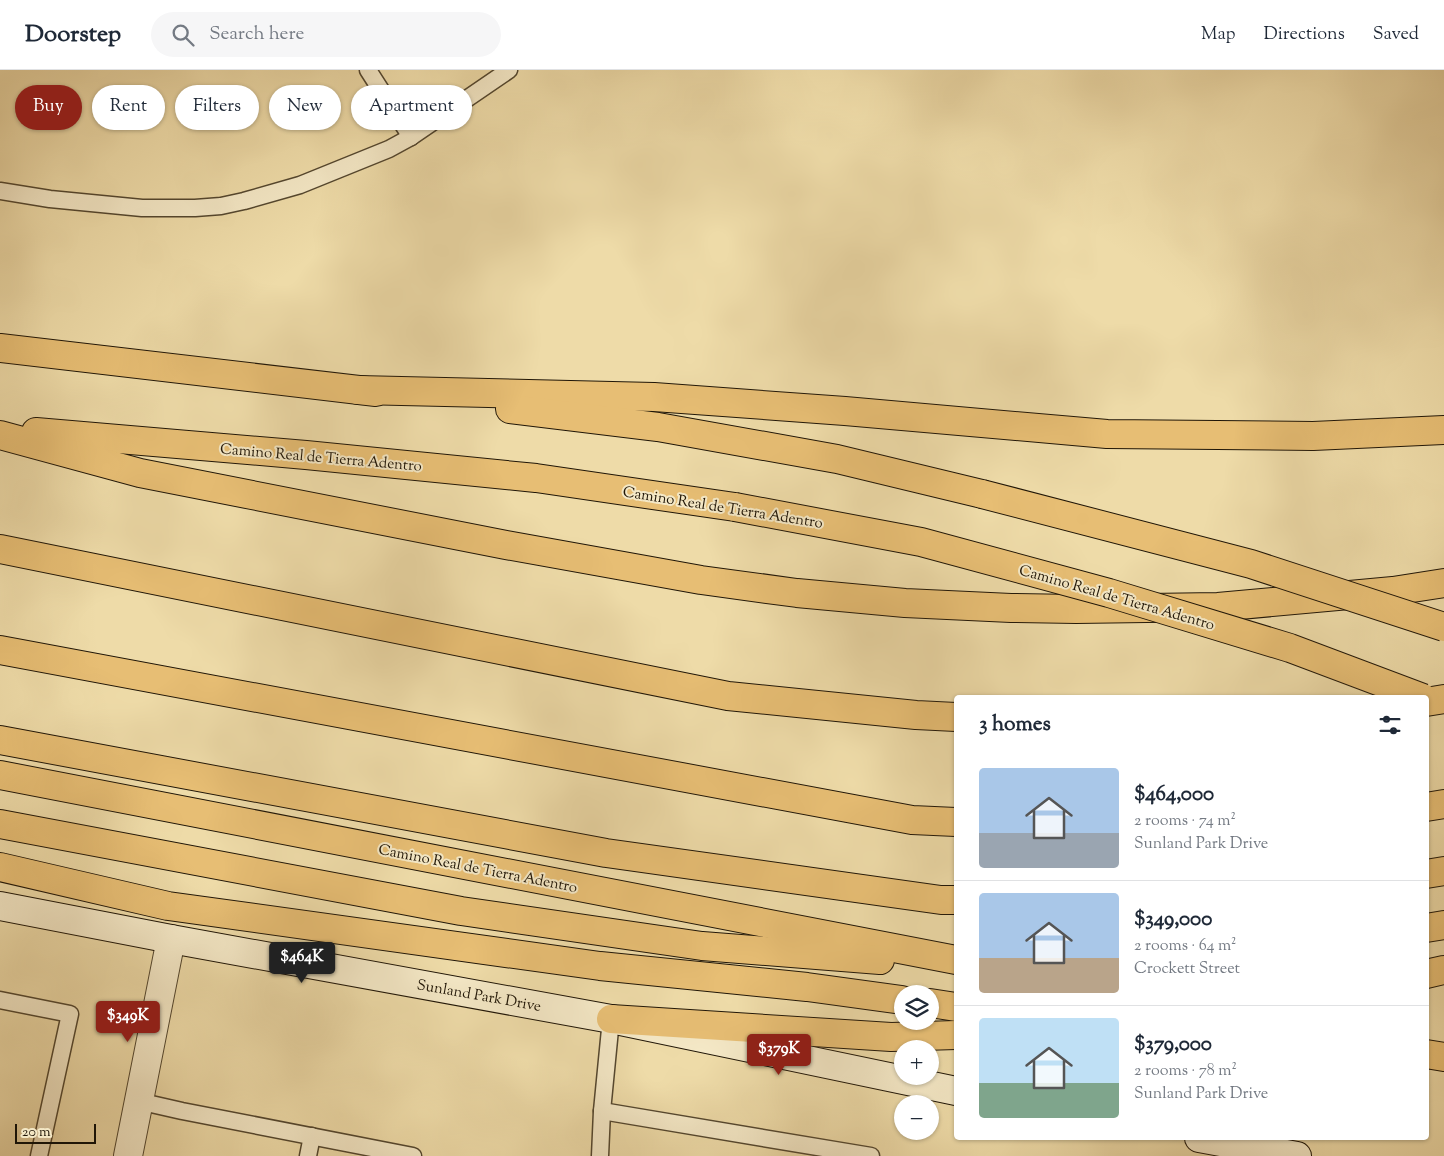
<!DOCTYPE html>
<meta charset="utf-8">
<style>
body{margin:0;font-family:"Sorts Mill Goudy",serif;background:#f6f6f7;color:#1f2937;height:100vh;display:flex;flex-direction:column;font-size:19px;white-space:nowrap}
*{box-sizing:border-box;margin:0}
p{font-size:16px;color:#747a83}
.icon{flex:none;width:28px;height:28px;fill:none;stroke:currentColor;stroke-width:2;stroke-linecap:round;stroke-linejoin:round}
.map{position:relative;flex:1;overflow:hidden}
.sheet{position:absolute;left:954px;top:625px;width:475px;height:445px;display:flex;flex-direction:column;background:#fff;border-radius:5px;box-shadow:0 1px 4px #0004}
.sheet>*{flex:none}
.guide{position:absolute;left:15px;top:15px;width:475px;height:45px;display:flex;gap:10px}
.fabs{position:absolute;left:894px;top:915px;display:grid;gap:10px}
.fabs a{display:grid;place-items:center;width:45px;height:45px;border-radius:50%;background:#fff;box-shadow:0 1px 4px #0004;font-size:25px}
.scale{position:absolute;left:15px;bottom:12px;width:81px;box-sizing:border-box;padding-left:5px;border:2px solid #201607;border-top:0;font-size:14px;line-height:18px;white-space:nowrap;color:#201607;-webkit-text-stroke:4px #f4e8c6;paint-order:stroke}
.price{position:absolute;translate:-50% -42px;padding:0 11px;border-radius:5px;background:#8f2418;color:#fff;font-size:16px;line-height:32px;filter:drop-shadow(0 1px 2px #0008)}
.price::after{content:'';position:absolute;left:50%;top:30px;width:15px;height:11px;margin-left:-8px;background:inherit;clip-path:polygon(0 0,100% 0,50% 100%)}
.price.selected{background:#222;color:#fff}
ul{padding:0;list-style:none}
li{display:flex;align-items:center;gap:15px;height:125px;padding:0 25px}
li+li{border-top:1px solid #e0e1e3}
li span{display:grid;place-items:center;flex:none;width:140px;height:100px;border-radius:5px;color:#555}
li>.icon{margin-inline-start:auto}
span .icon{width:60px;height:60px;fill:#fffc;stroke-width:1}
li b{font-size:21px}
h2{display:flex;justify-content:space-between;align-items:center;height:60px;padding:0 25px;font-size:21px}
.chip{padding:0 18px;border-radius:22px;background:#fff;box-shadow:0 1px 4px #0004;font-size:18px;line-height:45px}
.chip.selected{background:#8f2418;color:#fff}
header{display:flex;align-items:center;gap:30px;box-sizing:border-box;height:70px;padding:0 25px;background:#fff;border-bottom:1px solid #e0e1e3}
header strong{font-size:24px}
nav{display:flex;gap:28px;margin-inline-start:auto;font-size:18px}
.search{width:350px;height:45px;background:#f6f6f7;display:flex;align-items:center;gap:12px;box-sizing:border-box;padding:0 18px;border-radius:28px;color:#747a83;font-size:19px}
.map>svg:first-child{display:block}
.lines{fill:none;stroke-linecap:round;stroke-linejoin:round}
.lane-casing{stroke:#54472f;stroke-width:19}
.street-casing{stroke:#54472f;stroke-width:30}
.secondary-casing{stroke:#201607;stroke-width:30}
.highway-casing{stroke:#201607;stroke-width:30}
.lane{stroke:#f4e8c6;stroke-width:16}
.street{stroke:#f4e8c6;stroke-width:28}
.secondary{stroke:#f4e8c6;stroke-width:28}
.highway{stroke:#e7be74;stroke-width:28}
.highway-bridge-casing{stroke:#201607;stroke-width:30;stroke-linecap:butt}
.highway-bridge{stroke:#e7be74;stroke-width:28}
.labels{text-anchor:middle;stroke-width:4;stroke-linejoin:round;paint-order:stroke}
.street-label{font-size:15px;fill:#201607;stroke:#f4e8c6}
</style>
<header>
<strong>Doorstep</strong>
<div class="search"><svg class="icon" aria-label="search" viewBox="0 0 24 24"><circle cx="10" cy="10" r="6"/><path d="M15 15l6 6"/></svg>Search here</div>
<nav><a>Map</a><a>Directions</a><a>Saved</a></nav>
</header>
<div class="map">
<svg width="1444" height="1086" viewBox="0 0 1444 1086">
<rect width="100%" height="100%" fill="#eedba8"/>
<filter id="stains"><feTurbulence type="fractalNoise" baseFrequency=".004" numOctaves="4"/><feColorMatrix values="0 0 0 0 .2 0 0 0 0 .09 0 0 0 0 .02 0 0 0 .5 -.17"/></filter>
<radialGradient id="worn" r=".72"><stop offset=".6" stop-color="#630" stop-opacity="0"/><stop offset="1" stop-color="#630" stop-opacity=".3"/></radialGradient>
<g class="lines">
<g class="lane-casing">
<g id="lane">
<path d="M368 0 411 67"/>
<path d="M0 121 50 129 142 138H195L221 136 244 131 300 115 389 79 411 67 509 0"/>
<path d="M0 930 70 944 39 1086"/>
<path d="M138 1031 182 1041 413 1086"/>
<path d="M602 1041 871 1086"/>
<path d="M308 1086 312 1066"/>
<path d="M600 1086 602 1041 611 949"/>
</g>
</g>
<g class="street-casing">
<path id="street" d="M128 1086 171 869"/>
</g>
<g class="secondary-casing">
<g id="secondary">
<path d="M0 836 171 869 611 949 956 1021"/>
<path d="M1199 1068 1297 1086"/>
</g>
</g>
<g class="highway-casing">
<g id="highway">
<path d="M0 278 376 322"/>
<path d="M358 320 654 327 845 341 1107 364 1313 366 1444 360"/>
<path d="M510 339 658 357 837 389 982 424"/>
<path d="M36 362 306 385 536 408 735 437"/>
<path d="M0 365 140 403 506 475 701 510 797 523 905 533 1011 538 1076 539 1218 537 1393 521 1444 513"/>
<path d="M0 479 728 626 916 645 956 647"/>
<path d="M0 580 912 750 956 752"/>
<path d="M1426 632 1444 629"/>
<path d="M0 670 606 783 941 830H956"/>
<path d="M0 705 956 890"/>
<path d="M1426 737 1444 734"/>
<path d="M0 754 461 841 702 876 880 890"/>
<path d="M0 797 168 836 600 896 807 917 902 930"/>
<path d="M1426 804 1444 801"/>
<path d="M1426 858 1444 855"/>
<path d="M1426 904 1444 900"/>
<path d="M930 933 956 937"/>
<path d="M611 949 891 967 956 965"/>
<path d="M1426 984 1444 987"/>
</g>
</g>
<use href="#lane" class="lane"/>
<use href="#street" class="street"/>
<use href="#secondary" class="secondary"/>
<use href="#highway" class="highway"/>
<g class="highway-bridge-casing">
<g id="highway-bridge">
<path d="M982 424 1251 494 1444 557"/>
<path d="M735 437 921 472 1109 523 1290 578 1423 628"/>
</g>
</g>
<use href="#highway-bridge" class="highway-bridge"/>
</g>
<g class="labels">
<g class="street-label">
<text transform="translate(321 387) rotate(5)" y="5">Camino Real de Tierra Adentro</text>
<text transform="translate(723 437) rotate(9)" y="5">Camino Real de Tierra Adentro</text>
<text transform="translate(1117 527) rotate(16)" y="5">Camino Real de Tierra Adentro</text>
<text transform="translate(478 798) rotate(11)" y="5">Camino Real de Tierra Adentro</text>
<text transform="translate(479 925) rotate(10)" y="5">Sunland Park Drive</text>
</g>
</g>
<rect width="100%" height="100%" filter="url(#stains)"/>
<rect width="100%" height="100%" fill="url(#worn)"/>
</svg>
<div class="fabs">
<a><svg class="icon" aria-label="layers" viewBox="0 0 24 24"><path d="M12 4l9 5-9 5-9-5zM3 14l9 5 9-5"/></svg></a>
<a>+</a>
<a>−</a>
</div>
<div class="scale">20 m</div>
<b class="price selected" style="left:302px;top:914px">$464K</b>
<b class="price" style="left:128px;top:973px">$349K</b>
<b class="price" style="left:779px;top:1006px">$379K</b>
<div class="guide">
<a class="chip selected">Buy</a>
<a class="chip">Rent</a>
<a class="chip">Filters</a>
<a class="chip">New</a>
<a class="chip">Apartment</a>
</div>
<section class="sheet">
<h2>3 homes<svg class="icon" aria-label="filters" viewBox="0 0 24 24"><path d="M4 7h16M4 17h16"/><circle cx="9" cy="7" r="2"/><circle cx="15" cy="17" r="2"/></svg></h2>
<ul>
<li><span style="background:linear-gradient(#a9c7e8 65%,#9aa5b1 0)"><svg class="icon" aria-label="home" viewBox="0 0 24 24"><path d="M3 11l9-7 9 7M6 9v11h12V9"/></svg></span><div><b>$464,000</b><p>2 rooms · 74 m²</p><p>Sunland Park Drive</p></div></li>
<li><span style="background:linear-gradient(#a9c7e8 65%,#b9a48a 0)"><svg class="icon" aria-label="home" viewBox="0 0 24 24"><path d="M3 11l9-7 9 7M6 9v11h12V9"/></svg></span><div><b>$349,000</b><p>2 rooms · 64 m²</p><p>Crockett Street</p></div></li>
<li><span style="background:linear-gradient(#bfe0f5 65%,#7fa58c 0)"><svg class="icon" aria-label="home" viewBox="0 0 24 24"><path d="M3 11l9-7 9 7M6 9v11h12V9"/></svg></span><div><b>$379,000</b><p>2 rooms · 78 m²</p><p>Sunland Park Drive</p></div></li>
</ul>
</section>
</div>
